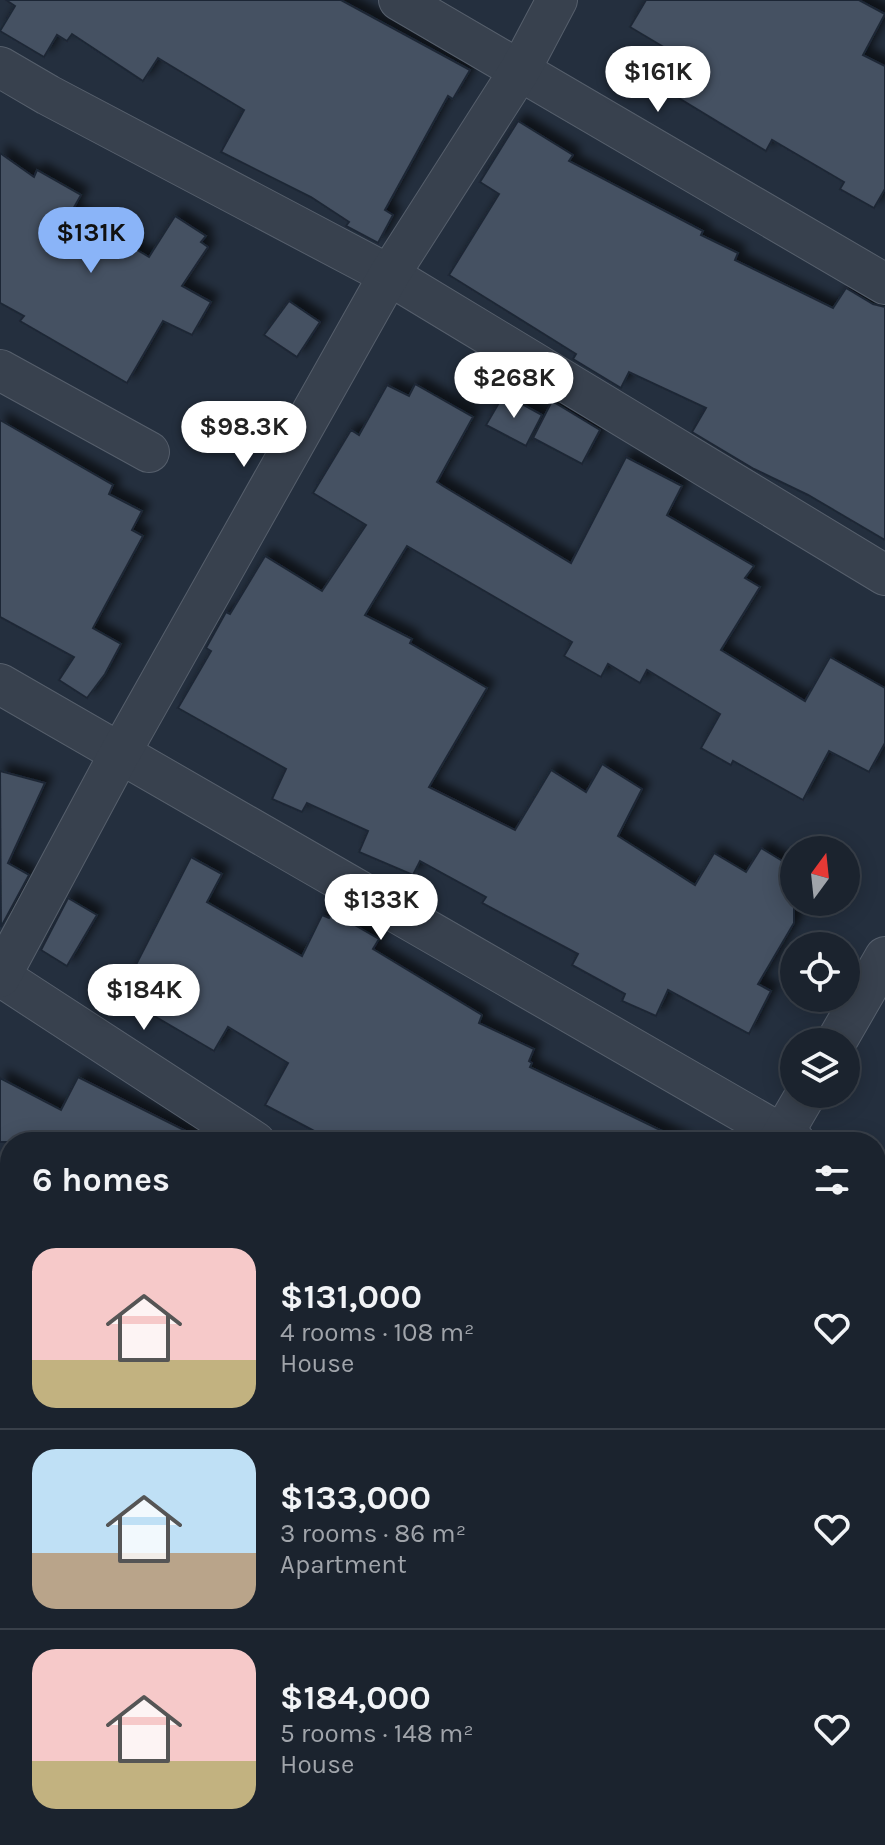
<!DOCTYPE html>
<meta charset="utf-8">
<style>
body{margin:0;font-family:Karla,sans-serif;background:#282f3a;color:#f1f3f6;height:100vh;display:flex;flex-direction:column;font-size:30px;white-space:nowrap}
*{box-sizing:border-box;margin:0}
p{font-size:26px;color:#a0a4aa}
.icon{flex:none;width:44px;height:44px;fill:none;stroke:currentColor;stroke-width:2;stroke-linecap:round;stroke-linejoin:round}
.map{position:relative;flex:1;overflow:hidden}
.details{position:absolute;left:0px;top:1132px;width:886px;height:714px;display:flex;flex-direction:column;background:#1b232e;border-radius:32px 32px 0 0;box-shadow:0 4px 20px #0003,0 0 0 2px #39404a}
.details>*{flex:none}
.needle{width:52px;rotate:15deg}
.tools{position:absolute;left:780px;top:836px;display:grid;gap:16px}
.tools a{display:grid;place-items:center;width:80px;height:80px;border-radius:50%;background:#1b232e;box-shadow:0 4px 20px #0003,0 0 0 2px #39404a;font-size:40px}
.price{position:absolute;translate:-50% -68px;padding:0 18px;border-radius:28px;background:#fff;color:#222;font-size:26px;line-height:52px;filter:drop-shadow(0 2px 4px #0008)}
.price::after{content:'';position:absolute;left:50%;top:48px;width:24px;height:18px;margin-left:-12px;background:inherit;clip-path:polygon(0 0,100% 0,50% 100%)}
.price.on{background:#8ab4f8;color:#111}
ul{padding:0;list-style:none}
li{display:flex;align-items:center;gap:24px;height:200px;padding:0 32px}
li+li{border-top:2px solid #39404a}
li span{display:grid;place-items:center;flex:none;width:224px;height:160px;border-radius:24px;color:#555}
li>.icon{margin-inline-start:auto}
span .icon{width:96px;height:96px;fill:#fffc;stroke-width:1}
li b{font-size:34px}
h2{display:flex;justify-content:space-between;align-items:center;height:96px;padding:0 32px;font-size:34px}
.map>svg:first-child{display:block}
.building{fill:#455162;stroke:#1f2835;stroke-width:2;filter:url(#shadow)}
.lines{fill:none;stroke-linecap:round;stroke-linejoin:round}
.minor-casing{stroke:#565f6c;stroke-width:42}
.minor{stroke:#38414e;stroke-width:40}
</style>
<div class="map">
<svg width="885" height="1845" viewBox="0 0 885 1845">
<defs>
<filter id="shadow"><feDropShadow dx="7" dy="-7" stdDeviation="4" flood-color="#0009"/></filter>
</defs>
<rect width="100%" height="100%" fill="#242f3e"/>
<g class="building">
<path d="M6 0H341L470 70 453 99 448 96 385 210 393 215 378 243 346 226 349 222 311 197 221 152 244 110 158 58 143 81 72 34 67 41 57 35 44 57 0 31 15 6Z"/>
<path d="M646 0H859L885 14 863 55 885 66V189L874 208 840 189 844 182 772 140 766 151 654 83 670 51 630 27Z"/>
<path d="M518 121 573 155 569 161 703 231 701 235 738 253 735 260 833 308 846 288 873 304 885 307V540L808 495 754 469 692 432 706 408 629 372 621 388 573 359 576 354 449 275 499 194 480 182Z"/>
<path d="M0 153 34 177 37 170 81 195 72 211 149 257 175 216 206 236 201 242 208 247 182 286 211 302 192 335 163 321 127 383 20 321 24 316 0 303Z"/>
<path d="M289 301 320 322 297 357 264 335Z"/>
<path d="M415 384 473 417 437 482 443 486 571 563 626 457 682 486 667 515 754 566 745 578 760 587 721 650 805 701 830 657 885 688V743L869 772 829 751 803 800 733 761 731 765 701 748 720 714 647 670 640 683 608 664 601 677 564 656 572 642 407 546 365 615 412 639 410 643 487 688 429 787 515 830 551 770 586 792 602 764 642 789 618 836 695 885 714 853 746 872 761 848 794 868V923L758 984 771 991 749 1034 668 990 656 1016 622 1001 625 994 572 965 578 954 482 903 486 897 420 861 413 875 359 852 368 831 307 803 302 812 272 799 286 769 178 708 211 651 206 648 226 612 230 614 265 556 322 591 366 525 313 493 351 430 359 435 387 385 409 396Z"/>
<path d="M504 394 542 415 526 446 486 425Z"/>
<path d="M552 401 600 430 582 464 533 438Z"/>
<path d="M0 420 113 485 109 494 142 511 132 530 143 536 93 628 121 644 105 674 87 698 59 680 74 657 0 617Z"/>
<path d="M0 771 45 783 8 863 29 875 1 927Z"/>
<path d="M191 857 222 874 207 902 302 956 322 915 329 918 332 912 379 939 373 949 482 1015 479 1023 534 1049 529 1061 532 1063 530 1067 685 1142H335L265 1105 288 1063 228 1027 214 1051 120 996Z"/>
<path d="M68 898 97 915 67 966 41 950Z"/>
<path d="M78 1077 208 1142H0V1078L61 1110Z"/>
</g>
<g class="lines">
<g class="minor-casing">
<g id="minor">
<path d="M399 0 885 284"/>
<path d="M0 67 48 95 389 275 885 575"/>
<path d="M0 370 149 452"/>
<path d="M0 684 795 1142"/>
<path d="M0 976 255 1142"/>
<path d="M0 977 119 755 389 275 520 70 557 0"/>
<path d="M836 1042 885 957"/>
<path d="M778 1142 806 1094"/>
<path d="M876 1188 885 1193"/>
<path d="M0 1298 10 1304"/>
<path d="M876 1532 885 1538"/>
<path d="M50 1845 55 1836"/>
</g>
</g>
<use href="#minor" class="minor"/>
</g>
</svg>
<div class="tools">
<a><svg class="needle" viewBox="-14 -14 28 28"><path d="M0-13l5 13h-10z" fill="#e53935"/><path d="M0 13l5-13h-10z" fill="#a0a4aa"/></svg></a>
<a><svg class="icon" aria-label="locate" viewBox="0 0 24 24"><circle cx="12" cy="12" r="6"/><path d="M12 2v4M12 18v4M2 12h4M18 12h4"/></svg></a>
<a><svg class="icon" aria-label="layers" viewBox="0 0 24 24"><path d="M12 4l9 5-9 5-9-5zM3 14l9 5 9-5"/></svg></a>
</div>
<b class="price" style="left:658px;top:114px">$161K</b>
<b class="price on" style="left:91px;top:275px">$131K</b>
<b class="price" style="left:514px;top:420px">$268K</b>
<b class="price" style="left:244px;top:469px">$98.3K</b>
<b class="price" style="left:381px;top:942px">$133K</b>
<b class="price" style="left:144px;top:1032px">$184K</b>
<section class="details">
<h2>6 homes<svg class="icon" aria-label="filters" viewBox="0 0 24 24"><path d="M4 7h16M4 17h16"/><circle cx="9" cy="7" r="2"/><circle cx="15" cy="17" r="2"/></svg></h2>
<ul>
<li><span style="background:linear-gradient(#f6c9c9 70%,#c2b280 0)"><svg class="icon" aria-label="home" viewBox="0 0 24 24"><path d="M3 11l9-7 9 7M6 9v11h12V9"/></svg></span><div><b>$131,000</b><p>4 rooms · 108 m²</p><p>House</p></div><svg class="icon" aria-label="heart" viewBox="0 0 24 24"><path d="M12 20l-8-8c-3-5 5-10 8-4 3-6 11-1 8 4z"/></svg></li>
<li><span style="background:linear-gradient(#bfe0f5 65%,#b9a48a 0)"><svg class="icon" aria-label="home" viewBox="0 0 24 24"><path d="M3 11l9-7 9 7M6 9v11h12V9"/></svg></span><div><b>$133,000</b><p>3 rooms · 86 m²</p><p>Apartment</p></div><svg class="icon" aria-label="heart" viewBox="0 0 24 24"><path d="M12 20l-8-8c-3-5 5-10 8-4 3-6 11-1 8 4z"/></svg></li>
<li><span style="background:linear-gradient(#f6c9c9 70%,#c2b280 0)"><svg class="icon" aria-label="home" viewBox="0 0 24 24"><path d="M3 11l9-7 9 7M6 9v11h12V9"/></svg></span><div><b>$184,000</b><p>5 rooms · 148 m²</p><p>House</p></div><svg class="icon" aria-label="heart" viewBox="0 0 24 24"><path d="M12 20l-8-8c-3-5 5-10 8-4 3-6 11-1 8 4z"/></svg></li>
</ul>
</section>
</div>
